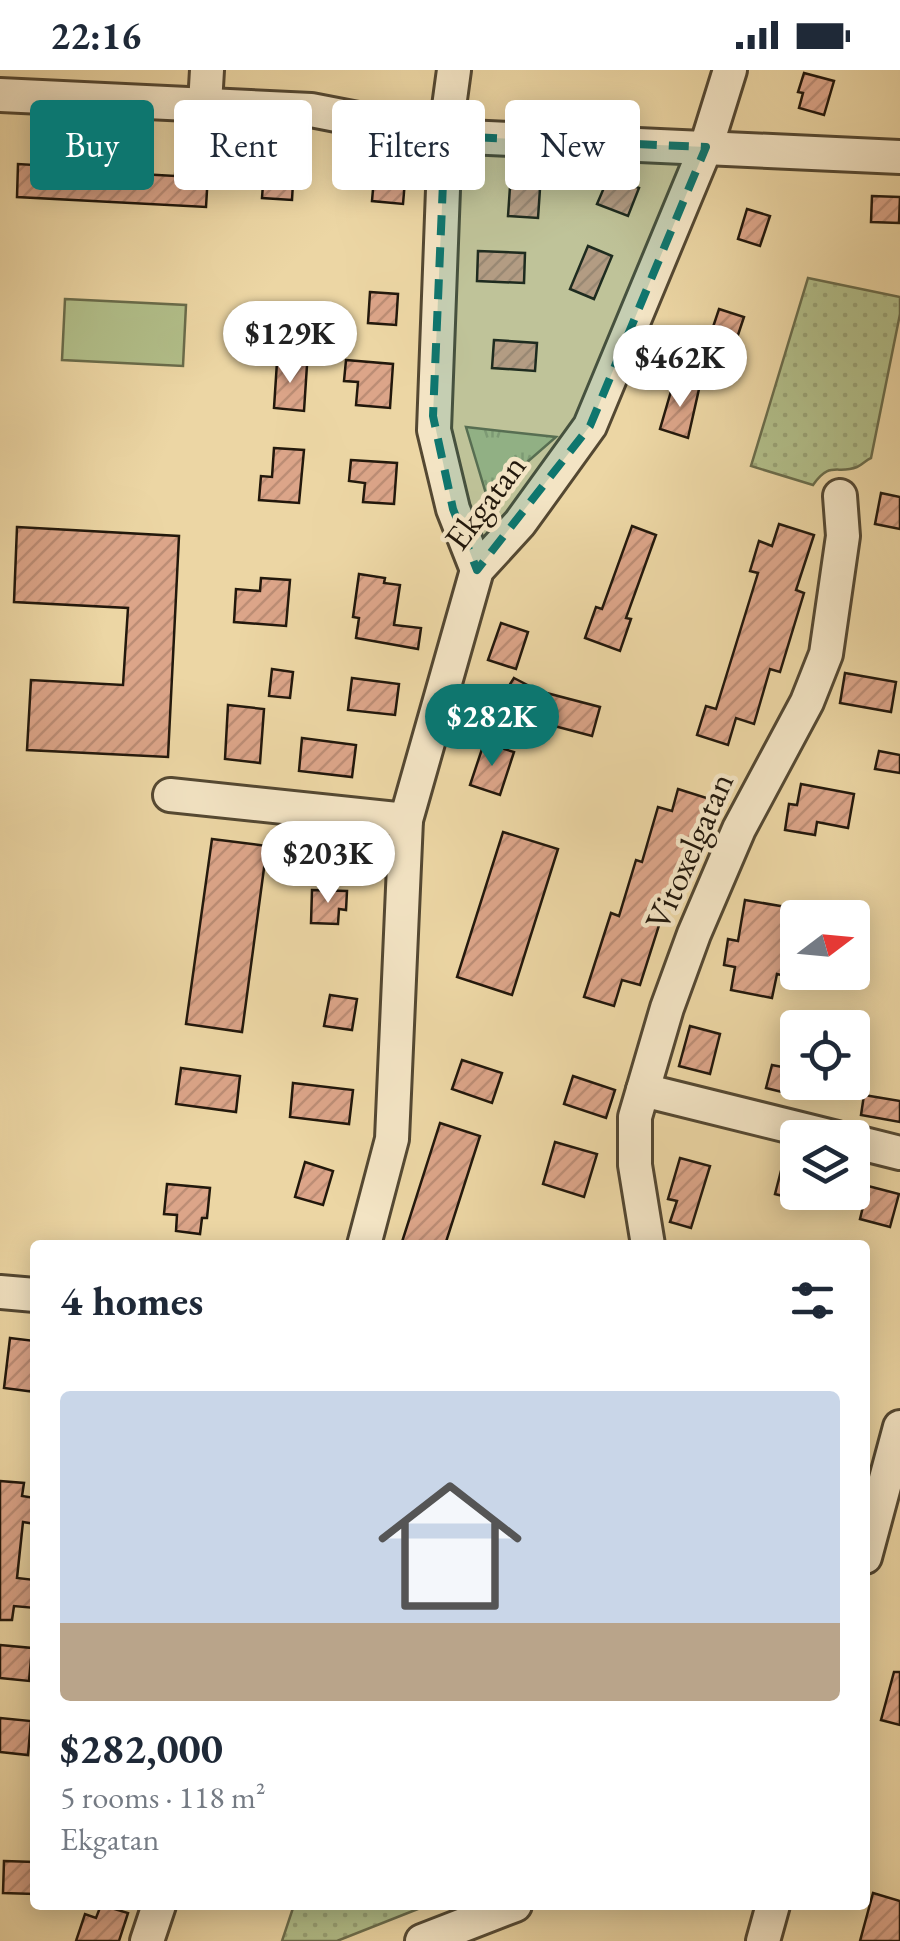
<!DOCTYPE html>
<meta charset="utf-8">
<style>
body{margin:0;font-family:"EB Garamond",serif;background:#f2f2f3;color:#1f2937;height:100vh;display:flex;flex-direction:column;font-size:38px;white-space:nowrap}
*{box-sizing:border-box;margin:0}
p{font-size:32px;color:#747a83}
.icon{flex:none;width:55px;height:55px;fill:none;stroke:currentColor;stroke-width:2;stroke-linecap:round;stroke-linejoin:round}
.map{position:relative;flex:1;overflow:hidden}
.panel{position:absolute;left:30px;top:1170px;width:840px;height:670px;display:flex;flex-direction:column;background:#fff;border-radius:10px;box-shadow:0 5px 25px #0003}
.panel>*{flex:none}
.guide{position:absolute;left:30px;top:30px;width:840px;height:90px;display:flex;gap:20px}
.needle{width:65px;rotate:74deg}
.tools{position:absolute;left:780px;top:830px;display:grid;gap:20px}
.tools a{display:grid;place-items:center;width:90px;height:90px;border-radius:10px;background:#fff;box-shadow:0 5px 25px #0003;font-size:50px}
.price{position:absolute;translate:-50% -85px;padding:0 22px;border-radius:35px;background:#fff;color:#222;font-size:32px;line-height:65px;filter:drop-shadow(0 2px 5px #0008)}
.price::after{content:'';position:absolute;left:50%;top:60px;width:30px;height:22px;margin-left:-15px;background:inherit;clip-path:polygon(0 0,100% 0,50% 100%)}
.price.active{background:#0f766e;color:#fff}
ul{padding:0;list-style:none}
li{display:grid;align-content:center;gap:20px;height:530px;padding:0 30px}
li+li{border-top:2px solid #e0e1e3}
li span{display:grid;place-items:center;height:310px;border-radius:10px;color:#555}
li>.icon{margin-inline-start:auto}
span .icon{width:180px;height:180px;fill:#fffc;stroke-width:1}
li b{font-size:42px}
h2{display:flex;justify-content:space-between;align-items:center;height:120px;padding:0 30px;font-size:42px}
.pill{padding:0 35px;border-radius:10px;background:#fff;box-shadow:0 5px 25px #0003;font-size:35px;line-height:90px}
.pill.active{background:#0f766e;color:#fff}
.status{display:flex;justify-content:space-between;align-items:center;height:70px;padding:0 50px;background:#fff;direction:ltr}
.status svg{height:28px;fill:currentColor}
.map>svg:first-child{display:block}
.grass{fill:url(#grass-tufts);stroke:#6a6c4b;stroke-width:2.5}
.park{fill:url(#park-dots);stroke:#6a6c4b;stroke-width:2.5}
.garden{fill:#b2bf8a;stroke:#6a6c4b;stroke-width:2.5}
.building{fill:url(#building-hatch);stroke:#22180c;stroke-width:2.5}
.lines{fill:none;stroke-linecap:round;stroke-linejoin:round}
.minor-casing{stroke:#544832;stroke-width:38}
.minor{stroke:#f3e4c4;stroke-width:32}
.marked{fill:#0f766e;fill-opacity:0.2;stroke:#0f766e;stroke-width:8;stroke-dasharray:20 12;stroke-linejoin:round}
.labels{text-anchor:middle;stroke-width:9;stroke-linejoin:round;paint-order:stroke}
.street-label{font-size:35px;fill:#22180c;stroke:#f3e4c4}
</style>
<div class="status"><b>22:16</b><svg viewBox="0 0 49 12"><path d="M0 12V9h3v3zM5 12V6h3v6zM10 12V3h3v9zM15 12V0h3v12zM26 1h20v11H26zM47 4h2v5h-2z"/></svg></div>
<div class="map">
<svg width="900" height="1871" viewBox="0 0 900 1871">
<defs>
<pattern id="grass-tufts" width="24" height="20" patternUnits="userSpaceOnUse" patternTransform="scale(2.5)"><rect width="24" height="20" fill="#b2bf8a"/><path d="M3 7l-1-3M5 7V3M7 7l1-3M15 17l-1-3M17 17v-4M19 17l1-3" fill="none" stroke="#99a376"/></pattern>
<pattern id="park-dots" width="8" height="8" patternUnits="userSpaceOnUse" patternTransform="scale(2.5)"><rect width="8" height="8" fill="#b2bf8a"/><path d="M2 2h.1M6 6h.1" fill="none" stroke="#99a376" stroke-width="1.8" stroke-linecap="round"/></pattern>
<pattern id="building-hatch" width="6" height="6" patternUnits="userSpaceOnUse" patternTransform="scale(2.5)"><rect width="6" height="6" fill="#dca589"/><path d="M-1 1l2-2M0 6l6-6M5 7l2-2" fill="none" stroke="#bc8d75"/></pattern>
</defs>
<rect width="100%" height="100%" fill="#ecd6a4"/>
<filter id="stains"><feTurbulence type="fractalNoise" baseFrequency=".002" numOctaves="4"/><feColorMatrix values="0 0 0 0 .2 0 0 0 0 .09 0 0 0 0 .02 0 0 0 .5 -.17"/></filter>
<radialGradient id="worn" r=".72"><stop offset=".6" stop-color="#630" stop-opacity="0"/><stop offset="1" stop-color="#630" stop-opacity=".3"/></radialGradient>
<path class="grass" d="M466 357 556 367 487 427Z"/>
<g class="park">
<path d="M808 208 900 227V244L871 388C866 390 862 395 857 397 837 405 830 390 813 415L751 396Z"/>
<path d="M294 1835H428L337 1871H282Z"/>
</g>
<path class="garden" d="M65 229 186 235 183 296 62 290Z"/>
<g class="building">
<path d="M804 3 834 11 824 45 799 38 803 23 798 22Z"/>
<path d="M252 75 295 78 292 130 262 128 264 100 251 99Z"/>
<path d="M34 79 68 80 66 100 107 102 108 83 141 84 140 104 175 106 176 86 209 87 206 137 17 127 18 94 34 95Z"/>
<path d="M375 96 406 99 403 134 372 131Z"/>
<path d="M511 102 541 104 538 148 508 146Z"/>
<path d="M609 106 639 118 628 146 597 134Z"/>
<path d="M872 126 900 127 899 153 871 152Z"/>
<path d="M747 139 770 146 760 176 738 169Z"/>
<path d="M588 176 612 186 594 229 570 219Z"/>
<path d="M478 181 525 183 524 213 477 211Z"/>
<path d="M370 222 398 224 396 255 368 253Z"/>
<path d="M719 239 744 247 733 280 708 272Z"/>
<path d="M494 270 537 273 535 301 492 298Z"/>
<path d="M346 290 393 294 390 338 356 335 358 312 344 311Z"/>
<path d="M277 292 307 295 304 341 274 338Z"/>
<path d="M674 311 699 319 688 368 660 359Z"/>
<path d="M274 378 304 380 299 433 259 430 261 406 272 407Z"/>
<path d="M351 390 397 393 394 434 363 432 365 413 349 411Z"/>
<path d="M881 423 900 427V459L875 454Z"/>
<path d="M779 454 814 465 796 520 804 523 780 602 770 599 754 654 736 648 728 675 697 665 706 636 716 639 758 503 750 501 759 471 772 476Z"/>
<path d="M632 456 656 465 626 548 631 549 620 581 585 568 596 537 602 539Z"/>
<path d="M17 457 179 466 168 687 27 680 31 610 123 615 128 538 14 532Z"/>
<path d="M359 504 385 508 384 513 400 515 394 555 421 558 418 579 356 568 359 548 353 547Z"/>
<path d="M261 508 290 510 286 556 234 552 236 519 260 521Z"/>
<path d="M501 553 528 562 516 599 488 590Z"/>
<path d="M272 599 293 602 290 628 269 626Z"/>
<path d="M845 603 896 612 891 642 840 633Z"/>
<path d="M352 608 399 614 395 645 348 640Z"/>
<path d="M514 608 539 621 600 637 592 666 528 649 513 650 503 634V625Z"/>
<path d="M228 635 264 639 260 693 225 689Z"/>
<path d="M302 668 356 675 352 707 299 701Z"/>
<path d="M484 673 514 682 500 725 470 715Z"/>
<path d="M879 681 900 685V703L875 699Z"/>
<path d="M801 714 854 724 848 758 817 752 815 765 785 760 789 734 797 735Z"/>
<path d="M678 719 713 730 706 754 701 753 684 808 675 805 640 915 622 910 614 936 584 927 611 843 619 846 636 790 642 792 658 737 672 741Z"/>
<path d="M503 762 558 779 512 925 457 907Z"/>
<path d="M212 769 267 776 242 962 186 954Z"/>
<path d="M312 820 347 821 346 840 339 839 338 854 311 853Z"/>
<path d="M745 830 798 839V865L790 907 777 904 772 928 731 920 735 897 724 895 728 869 738 871Z"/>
<path d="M330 925 357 929 352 960 324 956Z"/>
<path d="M690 956 720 964 710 1004 679 996Z"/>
<path d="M462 990 502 1003 492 1033 452 1019Z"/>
<path d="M772 995 798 1000V1026L766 1018Z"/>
<path d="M181 998 240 1006 236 1042 176 1034Z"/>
<path d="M573 1006 615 1020 606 1048 564 1034Z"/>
<path d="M293 1013 353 1020 349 1054 290 1047Z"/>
<path d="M864 1025 900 1031V1052L861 1045Z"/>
<path d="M440 1053 480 1066 445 1175H401Z"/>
<path d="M555 1072 597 1084 584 1127 543 1114Z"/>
<path d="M680 1088 710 1096 691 1158 670 1152 677 1131 668 1129Z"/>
<path d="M305 1092 333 1101 323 1135 295 1127Z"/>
<path d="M783 1093 798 1097V1130L775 1124Z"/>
<path d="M167 1114 210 1118 207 1148H202L200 1164 176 1161 177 1145 164 1144Z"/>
<path d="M868 1116 899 1124 890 1157 860 1149Z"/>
<path d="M10 1268 35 1271V1322L4 1318Z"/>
<path d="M0 1411 24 1413 22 1426 35 1428V1454L23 1452 17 1508 35 1510V1538L14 1536 12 1550H0Z"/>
<path d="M0 1575 32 1578 29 1611 0 1608Z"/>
<path d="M894 1602H900V1655L881 1650Z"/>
<path d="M0 1648 31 1651 28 1685 0 1682Z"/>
<path d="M4 1791 35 1792V1824L3 1823Z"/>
<path d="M873 1823 900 1831V1871H860Z"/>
<path d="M101 1835 128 1843 119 1871H76L85 1844 96 1848Z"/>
</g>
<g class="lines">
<g class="minor-casing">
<g id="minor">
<path d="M454 0 445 66 434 360 453 439 477 500"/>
<path d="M0 25 311 40 445 66 900 87"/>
<path d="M205 34 207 0"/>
<path d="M170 725 406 750"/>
<path d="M643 1020 837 1068"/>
<path d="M852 1071 900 1083"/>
<path d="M364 1175 392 1069 406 750 477 500 520 453 590 356 706 77 730 0"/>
<path d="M648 1175 635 1095V1047L667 938 694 864 739 759 807 632 826 584 843 466 840 426"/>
<path d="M0 1222 35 1225"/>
<path d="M865 1487 900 1357"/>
<path d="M147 1871 159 1835"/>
<path d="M422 1871 515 1835"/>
<path d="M763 1871 773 1835"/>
</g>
</g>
<use href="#minor" class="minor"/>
</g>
<path class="marked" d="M445 66 706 77 590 356 477 500 453 439 433 346Z"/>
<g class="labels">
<g class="street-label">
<text transform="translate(485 432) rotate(-53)" y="12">Ekgatan</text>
<text transform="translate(689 781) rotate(-66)" y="12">Vitoxelgatan</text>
</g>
</g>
<rect width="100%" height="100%" filter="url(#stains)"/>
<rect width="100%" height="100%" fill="url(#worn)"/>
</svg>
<div class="tools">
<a><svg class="needle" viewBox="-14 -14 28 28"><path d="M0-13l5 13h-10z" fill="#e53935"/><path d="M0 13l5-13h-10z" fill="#747a83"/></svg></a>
<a><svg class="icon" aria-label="locate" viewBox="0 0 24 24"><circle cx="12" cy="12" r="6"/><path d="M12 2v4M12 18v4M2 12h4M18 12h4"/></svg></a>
<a><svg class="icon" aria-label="layers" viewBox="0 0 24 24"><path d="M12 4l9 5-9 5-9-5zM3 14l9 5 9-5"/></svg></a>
</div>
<b class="price" style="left:290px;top:316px">$129K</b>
<b class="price" style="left:680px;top:340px">$462K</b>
<b class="price active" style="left:492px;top:699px">$282K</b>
<b class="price" style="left:328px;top:836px">$203K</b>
<div class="guide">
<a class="pill active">Buy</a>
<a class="pill">Rent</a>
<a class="pill">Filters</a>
<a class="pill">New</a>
</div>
<section class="panel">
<h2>4 homes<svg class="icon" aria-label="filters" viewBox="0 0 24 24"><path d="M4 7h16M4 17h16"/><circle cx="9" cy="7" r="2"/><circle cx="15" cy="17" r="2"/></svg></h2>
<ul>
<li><span style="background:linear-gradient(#c9d6e8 75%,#b9a48a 0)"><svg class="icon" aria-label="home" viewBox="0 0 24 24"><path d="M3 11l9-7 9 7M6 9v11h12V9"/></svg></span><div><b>$282,000</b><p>5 rooms · 118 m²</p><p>Ekgatan</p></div></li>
</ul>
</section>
</div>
